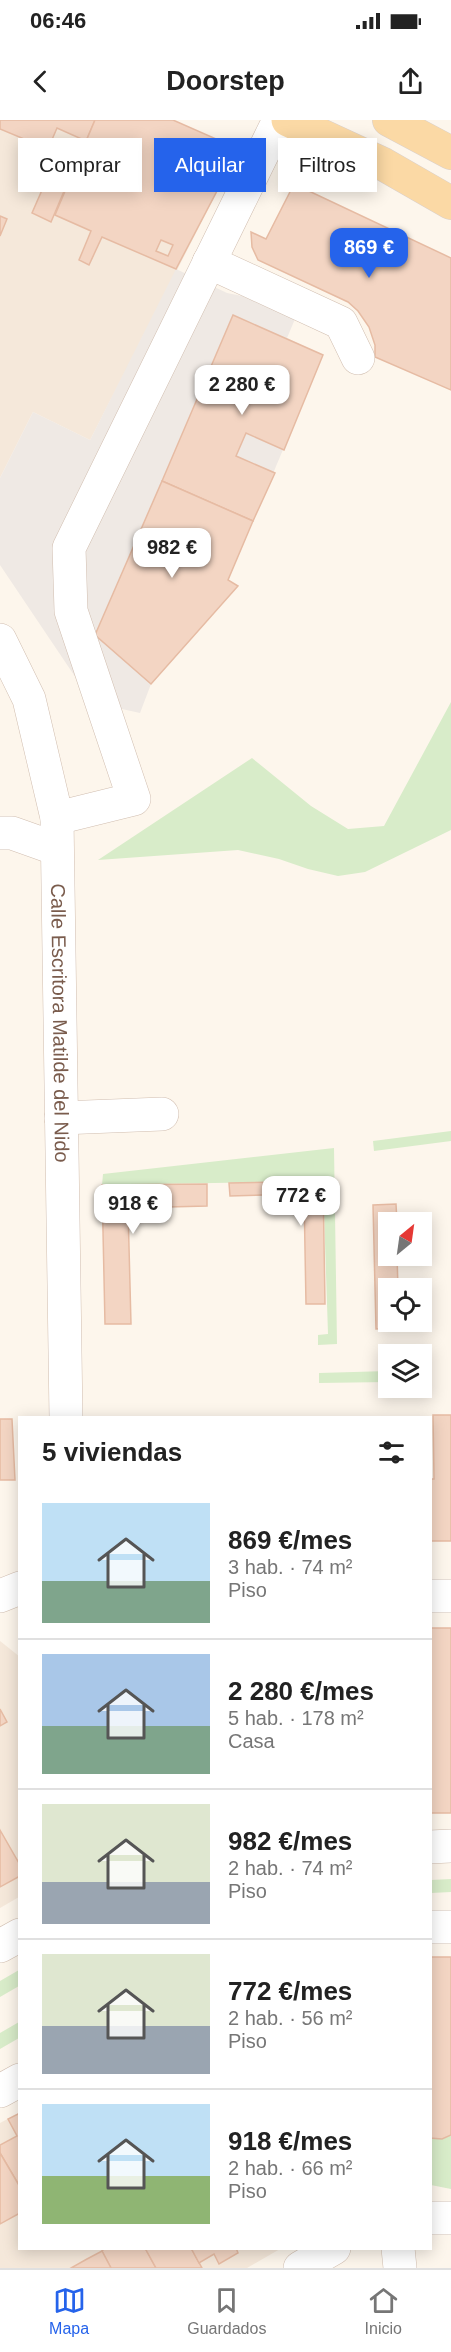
<!DOCTYPE html>
<html lang="es">
<meta charset="utf-8">
<style>
body{margin:0;font-family:Helvetica,sans-serif;background:#f6f6f6;color:#222;height:100vh;display:flex;flex-direction:column;font-size:22px;white-space:nowrap}
*{box-sizing:border-box;margin:0}
p{font-size:20px;color:#767676}
.icon{flex:none;width:33px;height:33px;fill:none;stroke:currentColor;stroke-width:2;stroke-linecap:round;stroke-linejoin:round}
.map{position:relative;flex:1;overflow:hidden}
.panel{position:absolute;left:18px;top:1296px;width:414px;height:834px;display:flex;flex-direction:column;background:#fff;border-radius:0px;box-shadow:0 3px 15px #0003}
.panel>*{flex:none}
.hud{position:absolute;left:18px;top:18px;width:416px;height:54px;display:flex;gap:12px}
.needle{width:39px;rotate:29deg}
.tools{position:absolute;left:378px;top:1092px;display:grid;gap:12px}
.tools a{display:grid;place-items:center;width:54px;height:54px;border-radius:0px;background:#fff;box-shadow:0 3px 15px #0003;font-size:30px}
.price{position:absolute;translate:-50% -51px;padding:0 14px;border-radius:12px;background:#fff;color:#222;font-size:20px;line-height:39px;filter:drop-shadow(0 2px 3px #0008)}
.price::after{content:'';position:absolute;left:50%;top:36px;width:18px;height:14px;margin-left:-9px;background:inherit;clip-path:polygon(0 0,100% 0,50% 100%)}
.price.active{background:#2563eb;color:#fff}
ul{padding:0;list-style:none}
li{display:flex;align-items:center;gap:18px;height:150px;padding:0 24px}
li+li{border-top:2px solid #e0e0e0}
li span{display:grid;place-items:center;flex:none;width:168px;height:120px;border-radius:0px;color:#555}
li>.icon{margin-inline-start:auto}
span .icon{width:72px;height:72px;fill:#fffc;stroke-width:1}
li b{font-size:26px}
h2{display:flex;justify-content:space-between;align-items:center;height:72px;padding:0 24px;font-size:26px}
.pill{padding:0 21px;border-radius:0px;background:#fff;box-shadow:0 3px 15px #0003;font-size:21px;line-height:54px}
.pill.active{background:#2563eb;color:#fff}
.status{display:flex;justify-content:space-between;align-items:center;height:42px;padding:0 30px;background:#fff;direction:ltr}
.status svg{height:16px;fill:currentColor}
header{display:flex;justify-content:space-between;align-items:center;height:78px;padding:0 24px;background:#fff;font-size:27px;font-weight:800}
.tab-bar{display:flex;justify-content:space-around;align-items:center;height:84px;border-top:2px solid #e0e0e0;background:#fff;font-size:16px;color:#767676}
.tab-bar a{display:grid;justify-items:center;gap:3px}
.tab-bar .active{color:#2563eb}
.map>svg:first-child{display:block}
.residential{fill:#f5e8da}
.industrial{fill:#efe9e4}
.green{fill:#d8ecc9}
.building{fill:#f3d5c3;stroke:#e6bba3;stroke-width:1.5;fill-rule:evenodd}
.lines{fill:none;stroke-linecap:round;stroke-linejoin:round}
.minor-casing{stroke:#d1beb0;stroke-width:34}
.major-casing{stroke:#dad1cd;stroke-width:34}
.minor{stroke:#fff;stroke-width:33}
.major{stroke:#fbd9a5;stroke-width:33}
.labels{text-anchor:middle;stroke-width:4.5;stroke-linejoin:round;paint-order:stroke}
.street-label{font-size:20px;fill:#7a5c4d;stroke:#fffaf3}
</style>
<div class="status"><b>06:46</b><svg viewBox="0 0 49 12"><path d="M0 12V9h3v3zM5 12V6h3v6zM10 12V3h3v9zM15 12V0h3v12zM26 1h20v11H26zM47 4h2v5h-2z"/></svg></div>
<header><svg class="icon" aria-label="back" viewBox="0 0 24 24"><path d="M15 5l-7 7 7 7"/></svg>Doorstep<svg class="icon" aria-label="share" viewBox="0 0 24 24"><path d="M12 15V3M7 8l5-5 5 5M5 13v7h14v-7"/></svg></header>
<div class="map">
<svg width="451" height="2148" viewBox="0 0 451 2148">
<rect width="100%" height="100%" fill="#fdf6ec"/>
<g class="residential">
<path d="M0 0H173L239 29 90 320 33 292 0 358Z"/>
<path d="M0 1521 20 1537 19 1777 0 1788Z"/>
<path d="M19 1993 20 2128 280 2129 247 2148H0V2003Z"/>
</g>
<path class="industrial" d="M176 149 227 173 242 176 295 199 287 218 323 235 228 460 238 466 151 564 140 593 122 589 80 564 0 445V358L33 292 90 320Z"/>
<g class="green">
<path d="M451 582V710L365 752 338 756 308 749 279 739 238 730 98 740 252 638 311 686 348 709 384 706Z"/>
<path d="M451 1011V1021L374 1031 373 1021Z"/>
<path d="M334 1028 337 1224 318 1225V1215L328 1214 323 1061 102 1065 103 1054Z"/>
<path d="M388 1251V1262L319 1263V1253Z"/>
<path d="M451 1759V1772L431 1773V1760Z"/>
<path d="M19 1850V1866L0 1877V1861Z"/>
<path d="M19 1902V1918L0 1929V1913Z"/>
<path d="M451 2015V2069L431 2065 430 2018 442 2019Z"/>
</g>
<g class="building">
<path d="M0 0H95L86 21 57 8 48 29 0 9Z"/>
<path d="M95 0H173L239 29 176 149 102 117 89 145 79 140 91 111 55 95ZM161 120 173 125 168 136 156 131Z"/>
<path d="M70 28 81 31 51 102 32 93 60 29 69 34Z"/>
<path d="M294 64 451 138V270L375 237V225L369 207 358 191 348 182 258 140 252 127 251 112 266 119Z"/>
<path d="M0 96 7 99 0 116Z"/>
<path d="M233 195 323 235 284 330 246 313 236 336 275 353 253 401 162 361Z"/>
<path d="M162 361 253 401 228 460 238 466 151 564 95 515Z"/>
<path d="M323 1061 325 1184H306L304 1074 230 1076 229 1063Z"/>
<path d="M207 1064V1086L128 1088 131 1204H105L102 1065Z"/>
<path d="M396 1084 397 1102H388V1136H397L398 1168H388V1202H399V1208L376 1209 373 1085Z"/>
<path d="M433 1295H451V1421H430V1359H434Z"/>
<path d="M0 1299H12L15 1360H0Z"/>
<rect x="430" y="1508" width="21" height="185"/>
<path d="M0 1589 7 1602 0 1606Z"/>
<path d="M0 1710 20 1745V1756L0 1767Z"/>
<path d="M430 1837H451V2015L442 2019 430 2018Z"/>
<path d="M20 1993V2067L0 2033V2025L17 2016 8 1999Z"/>
<path d="M0 2033 20 2067V2093L0 2104Z"/>
<path d="M105 2128H145L156 2148H111L102 2131Z"/>
<path d="M145 2128H191L202 2148H156Z"/>
<path d="M191 2128H236L238 2133 219 2144 214 2134 199 2143Z"/>
<path d="M102 2131 111 2148H71L87 2139Z"/>
</g>
<g class="lines">
<g class="minor-casing">
<g id="minor">
<path d="M209 142 341 203 358 238"/>
<path id="s1" d="M0 520 29 579 57 698 66 1298"/>
<path d="M57 698 134 679 71 491 69 428 279 0"/>
<path d="M0 713H12L57 729"/>
<path d="M61 998 162 994"/>
<path d="M0 1476 20 1468"/>
<path d="M430 1476H451"/>
<path d="M430 1727 451 1726"/>
<path d="M430 1807H451"/>
<path d="M0 1826 20 1815"/>
<path d="M0 1971 20 1960"/>
<path d="M430 2098H451"/>
<path d="M398 2128 400 2148"/>
<path d="M300 2148 334 2128"/>
</g>
</g>
<g class="major-casing">
<g id="major">
<path d="M288 0 383 44 451 83"/>
<path d="M389 0 451 33"/>
</g>
</g>
<use href="#minor" class="minor"/>
<use href="#major" class="major"/>
</g>
<g class="labels">
<g class="street-label">
<text dy="7" stroke="none"><textPath href="#s1" startOffset="393">Calle Escritora Matilde del Nido</textPath></text>
</g>
</g>
</svg>
<div class="tools">
<a><svg class="needle" viewBox="-14 -14 28 28"><path d="M0-13l5 13h-10z" fill="#e53935"/><path d="M0 13l5-13h-10z" fill="#767676"/></svg></a>
<a><svg class="icon" aria-label="locate" viewBox="0 0 24 24"><circle cx="12" cy="12" r="6"/><path d="M12 2v4M12 18v4M2 12h4M18 12h4"/></svg></a>
<a><svg class="icon" aria-label="layers" viewBox="0 0 24 24"><path d="M12 4l9 5-9 5-9-5zM3 14l9 5 9-5"/></svg></a>
</div>
<b class="price active" style="left:369px;top:159px">869 €</b>
<b class="price" style="left:242px;top:296px">2 280 €</b>
<b class="price" style="left:172px;top:459px">982 €</b>
<b class="price" style="left:301px;top:1107px">772 €</b>
<b class="price" style="left:133px;top:1115px">918 €</b>
<div class="hud">
<a class="pill">Comprar</a>
<a class="pill active">Alquilar</a>
<a class="pill">Filtros</a>
</div>
<section class="panel">
<h2>5 viviendas<svg class="icon" aria-label="filters" viewBox="0 0 24 24"><path d="M4 7h16M4 17h16"/><circle cx="9" cy="7" r="2"/><circle cx="15" cy="17" r="2"/></svg></h2>
<ul>
<li><span style="background:linear-gradient(#bfe0f5 65%,#7fa58c 0)"><svg class="icon" aria-label="home" viewBox="0 0 24 24"><path d="M3 11l9-7 9 7M6 9v11h12V9"/></svg></span><div><b>869 €/mes</b><p>3 hab. · 74 m²</p><p>Piso</p></div></li>
<li><span style="background:linear-gradient(#a9c7e8 60%,#7fa58c 0)"><svg class="icon" aria-label="home" viewBox="0 0 24 24"><path d="M3 11l9-7 9 7M6 9v11h12V9"/></svg></span><div><b>2 280 €/mes</b><p>5 hab. · 178 m²</p><p>Casa</p></div></li>
<li><span style="background:linear-gradient(#dfe7d0 65%,#9aa5b1 0)"><svg class="icon" aria-label="home" viewBox="0 0 24 24"><path d="M3 11l9-7 9 7M6 9v11h12V9"/></svg></span><div><b>982 €/mes</b><p>2 hab. · 74 m²</p><p>Piso</p></div></li>
<li><span style="background:linear-gradient(#dfe7d0 60%,#9aa5b1 0)"><svg class="icon" aria-label="home" viewBox="0 0 24 24"><path d="M3 11l9-7 9 7M6 9v11h12V9"/></svg></span><div><b>772 €/mes</b><p>2 hab. · 56 m²</p><p>Piso</p></div></li>
<li><span style="background:linear-gradient(#bfe0f5 60%,#8fb573 0)"><svg class="icon" aria-label="home" viewBox="0 0 24 24"><path d="M3 11l9-7 9 7M6 9v11h12V9"/></svg></span><div><b>918 €/mes</b><p>2 hab. · 66 m²</p><p>Piso</p></div></li>
</ul>
</section>
</div>
<nav class="tab-bar">
<a class="active"><svg class="icon" aria-label="map" viewBox="0 0 24 24"><path d="M3 6l6-2 6 2 6-2v14l-6 2-6-2-6 2zM9 4v14M15 6v14"/></svg>Mapa</a>
<a><svg class="icon" aria-label="saved" viewBox="0 0 24 24"><path d="M7 4h10v16l-5-4-5 4z"/></svg>Guardados</a>
<a><svg class="icon" aria-label="home" viewBox="0 0 24 24"><path d="M3 11l9-7 9 7M6 9v11h12V9"/></svg>Inicio</a>
</nav>
